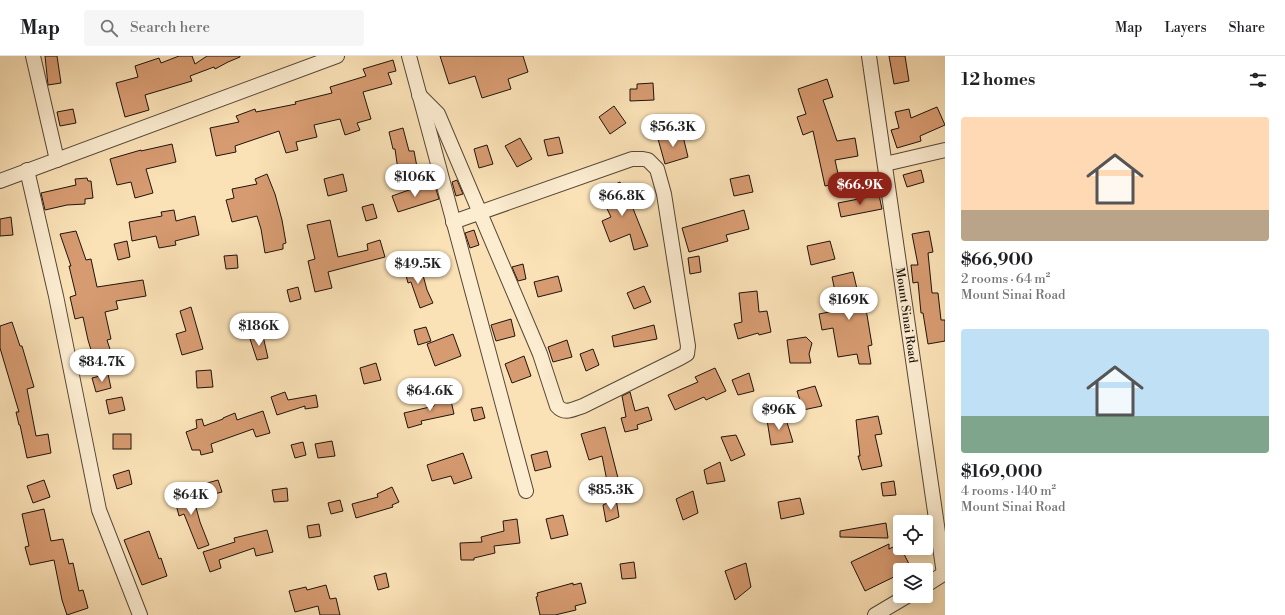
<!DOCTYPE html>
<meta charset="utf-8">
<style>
body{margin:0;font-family:"Libre Bodoni",serif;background:#f6f6f6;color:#202124;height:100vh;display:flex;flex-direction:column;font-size:15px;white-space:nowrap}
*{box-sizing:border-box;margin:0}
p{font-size:13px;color:#757577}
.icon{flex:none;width:22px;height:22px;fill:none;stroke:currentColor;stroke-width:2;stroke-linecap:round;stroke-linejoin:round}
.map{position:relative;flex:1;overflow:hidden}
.side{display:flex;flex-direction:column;background:#fff;width:340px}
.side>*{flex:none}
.controls{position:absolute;left:893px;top:459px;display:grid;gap:8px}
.controls a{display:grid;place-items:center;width:40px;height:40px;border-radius:4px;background:#fff;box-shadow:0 2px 10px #0003;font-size:20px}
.price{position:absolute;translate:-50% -34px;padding:0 9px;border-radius:14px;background:#fff;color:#222;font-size:13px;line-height:26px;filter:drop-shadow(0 1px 2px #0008)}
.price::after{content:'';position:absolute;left:50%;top:24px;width:12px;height:9px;margin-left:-6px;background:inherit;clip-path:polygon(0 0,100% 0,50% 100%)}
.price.selected{background:#8f2418;color:#fff}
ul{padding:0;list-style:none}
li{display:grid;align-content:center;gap:8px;height:212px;padding:0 16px}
li span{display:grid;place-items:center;height:124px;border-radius:4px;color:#555}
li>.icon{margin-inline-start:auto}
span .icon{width:72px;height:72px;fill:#fffc;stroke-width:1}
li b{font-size:17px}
h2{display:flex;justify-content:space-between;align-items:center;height:48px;padding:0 16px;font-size:17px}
header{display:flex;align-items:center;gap:24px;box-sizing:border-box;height:56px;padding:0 20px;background:#fff;border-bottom:1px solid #e0e0e0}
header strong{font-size:19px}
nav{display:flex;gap:22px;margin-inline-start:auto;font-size:14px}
.search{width:280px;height:36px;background:#f6f6f6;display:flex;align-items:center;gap:10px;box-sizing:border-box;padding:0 14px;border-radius:4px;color:#757577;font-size:15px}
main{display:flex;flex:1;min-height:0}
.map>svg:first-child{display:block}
.building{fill:#d79b71;stroke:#1e140c}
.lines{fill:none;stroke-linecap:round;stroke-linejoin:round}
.street-casing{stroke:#554736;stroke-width:16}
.street{stroke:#fcecd0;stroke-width:14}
.labels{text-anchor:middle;stroke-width:3;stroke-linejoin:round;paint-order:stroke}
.street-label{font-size:12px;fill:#1e140c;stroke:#fcecd0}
</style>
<header>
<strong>Map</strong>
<div class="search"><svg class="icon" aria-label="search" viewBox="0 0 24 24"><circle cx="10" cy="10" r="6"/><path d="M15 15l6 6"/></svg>Search here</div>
<nav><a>Map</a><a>Layers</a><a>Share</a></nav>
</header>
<main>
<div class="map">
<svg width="945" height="559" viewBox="0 0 945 559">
<rect width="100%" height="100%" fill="#fae1b6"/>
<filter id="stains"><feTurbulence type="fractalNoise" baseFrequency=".005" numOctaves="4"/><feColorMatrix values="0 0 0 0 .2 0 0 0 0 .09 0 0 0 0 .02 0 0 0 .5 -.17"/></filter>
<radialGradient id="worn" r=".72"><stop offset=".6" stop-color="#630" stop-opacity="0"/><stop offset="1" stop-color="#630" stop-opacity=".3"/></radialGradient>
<g class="building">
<path d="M45 0H57L61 27 48 29Z"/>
<path d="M179 0H192L195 8 207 0H240V1L228 6 215 13 214 11 190 20 192 25 145 39 149 54 125 61 116 27 138 21 135 10 159 2 161 7Z"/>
<path d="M440 0H523L528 16 508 23 511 33 482 42 475 20 449 28Z"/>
<path d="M889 0H905L909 25 894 28Z"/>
<path d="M393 4 396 15 388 17 392 28 363 36 371 63 357 67 360 74 345 79 340 63 314 69 317 81 296 86 298 94 286 97 279 75 235 90 236 96 216 100 210 72 239 66 236 60 255 53 256 56 296 48 295 46 332 37 330 31 366 20 363 13Z"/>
<path d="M827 23 833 41 823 44 837 85 855 82 858 100 835 104 840 127 825 130 813 75 803 79 797 61 806 58 798 33Z"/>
<path d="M653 27 654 44 630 45V33H637V28Z"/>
<path d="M614 50 626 67 610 78 599 61Z"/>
<path d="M937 51 945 69 920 80 921 85 897 92 891 74 899 72 895 56 909 53 911 62Z"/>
<path d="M73 53 76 67 60 70 57 56Z"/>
<path d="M403 72 409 95H414L417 111 398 114 395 93H393L389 76Z"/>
<path d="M682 76 688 101 665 108 658 83Z"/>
<path d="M559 81 563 97 548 100 544 84Z"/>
<path d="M520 82 532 103 517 111 505 90Z"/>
<path d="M172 88 176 106 146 113 153 137 135 142 131 126 117 129 110 103 141 94V95Z"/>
<path d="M487 89 493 108 479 112 474 93Z"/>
<path d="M921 114 924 126 907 131 903 119Z"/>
<path d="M267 118 275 138 282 164 286 187 283 188V193L265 197 261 173 257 160 232 166 226 144 234 142 232 133 257 128 255 123Z"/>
<path d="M343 118 347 135 328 140 324 123Z"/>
<path d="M749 119 753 136 734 140 730 123Z"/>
<path d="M87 122 88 125H91L93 142 85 143V148L67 149 45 154 41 137 76 129 75 123Z"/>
<path d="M457 124 463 138 456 140 452 126Z"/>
<path d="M620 126 630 145 648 190 634 194 630 178 610 186 602 165 611 161 599 136Z"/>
<path d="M426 128 428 133 435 130 439 143 398 156 392 140Z"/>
<path d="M879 139 882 153 841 161 838 147Z"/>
<path d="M373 148 377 162 366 165 362 151Z"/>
<path d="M174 154 176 165 195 160 199 179 175 185 176 189 159 192 156 180 132 185 129 166 162 160 161 156Z"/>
<path d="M744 154 749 173 726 179 728 185 689 196 682 172Z"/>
<path d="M11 161 13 179 0 180V163Z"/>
<path d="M330 164 338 201 368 194 367 188 380 184 385 201 328 216 332 232 315 236 308 205 315 203 307 169Z"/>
<path d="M474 174 479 189 470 192 465 177Z"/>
<path d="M76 175 86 204 91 203 97 231 143 224 146 240 116 245 118 253 105 256 111 283 107 284 116 312 98 317 88 284 83 261 75 263 70 241 76 239 69 210H71L60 178Z"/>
<path d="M929 175 933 196 928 197 932 237H938L941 264H945V285L928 288 923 257H921L918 226 913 227 911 209H918L912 178Z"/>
<path d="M127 185 130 201 118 204 114 188Z"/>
<path d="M830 185 835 203 811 209 807 190Z"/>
<path d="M237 199 238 212 226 213 224 200Z"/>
<path d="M699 200 701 216 690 218 688 202Z"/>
<path d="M420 208 427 234 433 247 420 252 411 226 408 227 404 212Z"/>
<path d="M523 208 526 223 518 225 512 211Z"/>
<path d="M853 216 862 254 866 253 872 289 868 290 871 308H859L857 298 838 301 833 272 822 274 819 258 839 254 832 221Z"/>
<path d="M558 220 562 235 538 241 534 226Z"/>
<path d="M644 230 651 246 634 253 627 237Z"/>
<path d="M298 231 301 243 290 246 287 234Z"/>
<path d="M757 235 759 256 767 255 771 276 759 279 758 277 738 283 734 268 742 266 739 237Z"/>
<path d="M191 251 203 293 182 299 176 278 186 275 180 255Z"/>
<path d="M511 263 515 280 496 285 491 269Z"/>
<path d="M12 266 20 290H22L34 331 27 333 36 380 48 378 51 397 27 402 20 369H19L16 356H19L0 292V270Z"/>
<path d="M654 269 657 283 614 291 612 280Z"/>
<path d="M426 271 431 285 418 289 414 274Z"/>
<path d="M453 278 461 300 435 310 427 288Z"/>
<path d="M249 280H263L268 302 257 304Z"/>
<path d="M806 281 812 287 809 298 811 307H790L787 284Z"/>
<path d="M567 284 572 301 553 306 548 291Z"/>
<path d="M593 293 599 309 586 315 580 298Z"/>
<path d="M524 300 531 320 512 327 505 308Z"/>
<path d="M376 307 381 324 364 328 360 312Z"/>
<path d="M715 312 726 335 706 344 704 341 675 354 668 339 698 326 695 321Z"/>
<path d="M211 314 213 331 197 332 196 315Z"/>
<path d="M749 317 754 335 738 339 732 324Z"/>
<path d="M108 318 111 332 96 336 92 322Z"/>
<path d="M815 330 822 350 803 354 797 335Z"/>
<path d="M285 336 288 344 316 339 318 351 305 353V350L277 359 271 341Z"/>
<path d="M630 336 635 355 648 351 652 364 637 369 638 373 625 376 621 362 626 361 622 340Z"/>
<path d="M450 340 454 358 421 365 422 368 408 372 404 357 434 350 433 344Z"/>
<path d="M122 341 125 354 109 358 106 344Z"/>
<path d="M482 351 485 362 474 365 471 353Z"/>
<path d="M263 355 270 377 256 381 253 373 211 388 213 396 201 399 200 394H192L186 376 197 372 196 364 202 363 204 370 223 363V362L235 357 237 364Z"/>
<path d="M785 360 793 386 771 389 767 364Z"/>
<path d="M878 360 882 378 875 379 882 410 862 414 858 400H860L856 364Z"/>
<path d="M605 371 618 422 607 425 602 400 589 404 581 378Z"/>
<rect x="113" y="378" width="18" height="15"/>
<path d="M736 379 745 399 731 405 721 381Z"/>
<path d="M332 385 335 400 318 402 315 388Z"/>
<path d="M303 386 306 399 295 402 291 389Z"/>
<path d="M547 395 551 411 535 415 531 399Z"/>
<path d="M463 397 472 422 454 428 451 420 432 425 427 409Z"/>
<path d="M720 406 725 425 707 428 704 414Z"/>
<path d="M129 414 132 428 117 433 113 419Z"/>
<path d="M44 424 50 441 33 447 27 430Z"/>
<path d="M218 424 222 436 210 439 207 427Z"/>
<path d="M894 425 896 439 883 440 881 427Z"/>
<path d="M392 431 399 446 392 449 393 451 356 462 352 448 378 441 377 438Z"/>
<path d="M287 432 288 445 274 446 272 434Z"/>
<path d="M191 433 200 466 209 489 198 493 184 458 179 460 173 437Z"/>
<path d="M693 435 698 457 683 464 676 443Z"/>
<path d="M800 442 804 458 781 463 778 446Z"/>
<path d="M616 443 619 461 606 466 603 449Z"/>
<path d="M340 444 343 455 331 458 328 447Z"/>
<path d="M44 453 51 485 63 483 69 508 73 507 79 535 83 534 88 552 67 559 62 544 54 504 30 509 25 491 29 490 22 458Z"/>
<path d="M563 459 568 479 551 483 546 463Z"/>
<path d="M517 463 520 487 494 490 495 497 474 502V504H461L460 487 482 486 481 481 504 475 503 465Z"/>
<path d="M886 467 888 482 840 481V475Z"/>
<path d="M319 468 321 480 309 482 307 470Z"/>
<path d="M267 474 273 496 256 500 254 492 219 504 221 512 210 516 203 496 235 486 234 482Z"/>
<path d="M149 475 159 503 161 502 167 520 142 529 124 484Z"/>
<path d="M889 488V493L899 488 900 492H901L911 512 908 514H900V518L865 535 851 506Z"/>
<path d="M634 506 636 522 622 523 620 508Z"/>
<path d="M746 507 751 531 735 544 725 515Z"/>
<path d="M386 517 389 531 378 534 374 520Z"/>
<path d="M573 527V529L581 527 586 547 575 550 576 554 555 559H540L536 541 538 540 537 537Z"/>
<path d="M326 529 330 543 336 542 340 559H320L318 550 295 556 289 535 306 531 307 534Z"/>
</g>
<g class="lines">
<g class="street-casing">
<g id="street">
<path d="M33 0 57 104"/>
<path d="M409 0 526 435"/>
<path id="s1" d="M869 0 944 518"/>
<path d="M419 39 438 58 540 298 557 350C565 359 573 353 583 350L680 302 687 298 688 290 664 138 659 120 657 113 648 104 643 103H632L453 166"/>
<path d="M885 108 945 94"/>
<path d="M27 114 56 240 99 454 140 559"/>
<path d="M0 125 337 0"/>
<path d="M926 529 945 517"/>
<path d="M875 559 907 540"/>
</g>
</g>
<use href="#street" class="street"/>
</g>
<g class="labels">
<g class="street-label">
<text dy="4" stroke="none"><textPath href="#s1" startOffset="262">Mount Sinai Road</textPath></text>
</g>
</g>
<rect width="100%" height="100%" filter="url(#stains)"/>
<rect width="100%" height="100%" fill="url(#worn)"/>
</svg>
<div class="controls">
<a><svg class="icon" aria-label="locate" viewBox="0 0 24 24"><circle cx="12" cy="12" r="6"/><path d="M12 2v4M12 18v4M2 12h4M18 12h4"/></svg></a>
<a><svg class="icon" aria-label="layers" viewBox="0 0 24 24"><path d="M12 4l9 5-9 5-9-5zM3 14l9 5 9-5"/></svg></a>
</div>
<b class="price" style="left:673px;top:92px">$56.3K</b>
<b class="price" style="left:415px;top:142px">$106K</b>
<b class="price selected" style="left:860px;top:150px">$66.9K</b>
<b class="price" style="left:622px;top:161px">$66.8K</b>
<b class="price" style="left:418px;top:229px">$49.5K</b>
<b class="price" style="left:849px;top:265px">$169K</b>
<b class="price" style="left:259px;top:291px">$186K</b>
<b class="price" style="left:102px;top:327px">$84.7K</b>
<b class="price" style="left:430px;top:356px">$64.6K</b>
<b class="price" style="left:779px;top:375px">$96K</b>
<b class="price" style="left:611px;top:455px">$85.3K</b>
<b class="price" style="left:191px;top:460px">$64K</b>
</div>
<section class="side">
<h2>12 homes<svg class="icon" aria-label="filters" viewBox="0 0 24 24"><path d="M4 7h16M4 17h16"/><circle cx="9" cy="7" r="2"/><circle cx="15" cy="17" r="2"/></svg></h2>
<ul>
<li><span style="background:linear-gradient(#ffd9b3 75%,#b9a48a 0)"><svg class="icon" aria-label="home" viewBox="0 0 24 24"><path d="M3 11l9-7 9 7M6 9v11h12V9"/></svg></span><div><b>$66,900</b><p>2 rooms · 64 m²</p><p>Mount Sinai Road</p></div></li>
<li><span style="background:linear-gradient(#bfe0f5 70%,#7fa58c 0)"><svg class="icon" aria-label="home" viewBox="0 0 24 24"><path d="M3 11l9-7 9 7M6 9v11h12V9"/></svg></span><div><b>$169,000</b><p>4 rooms · 140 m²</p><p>Mount Sinai Road</p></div></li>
</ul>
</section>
</main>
